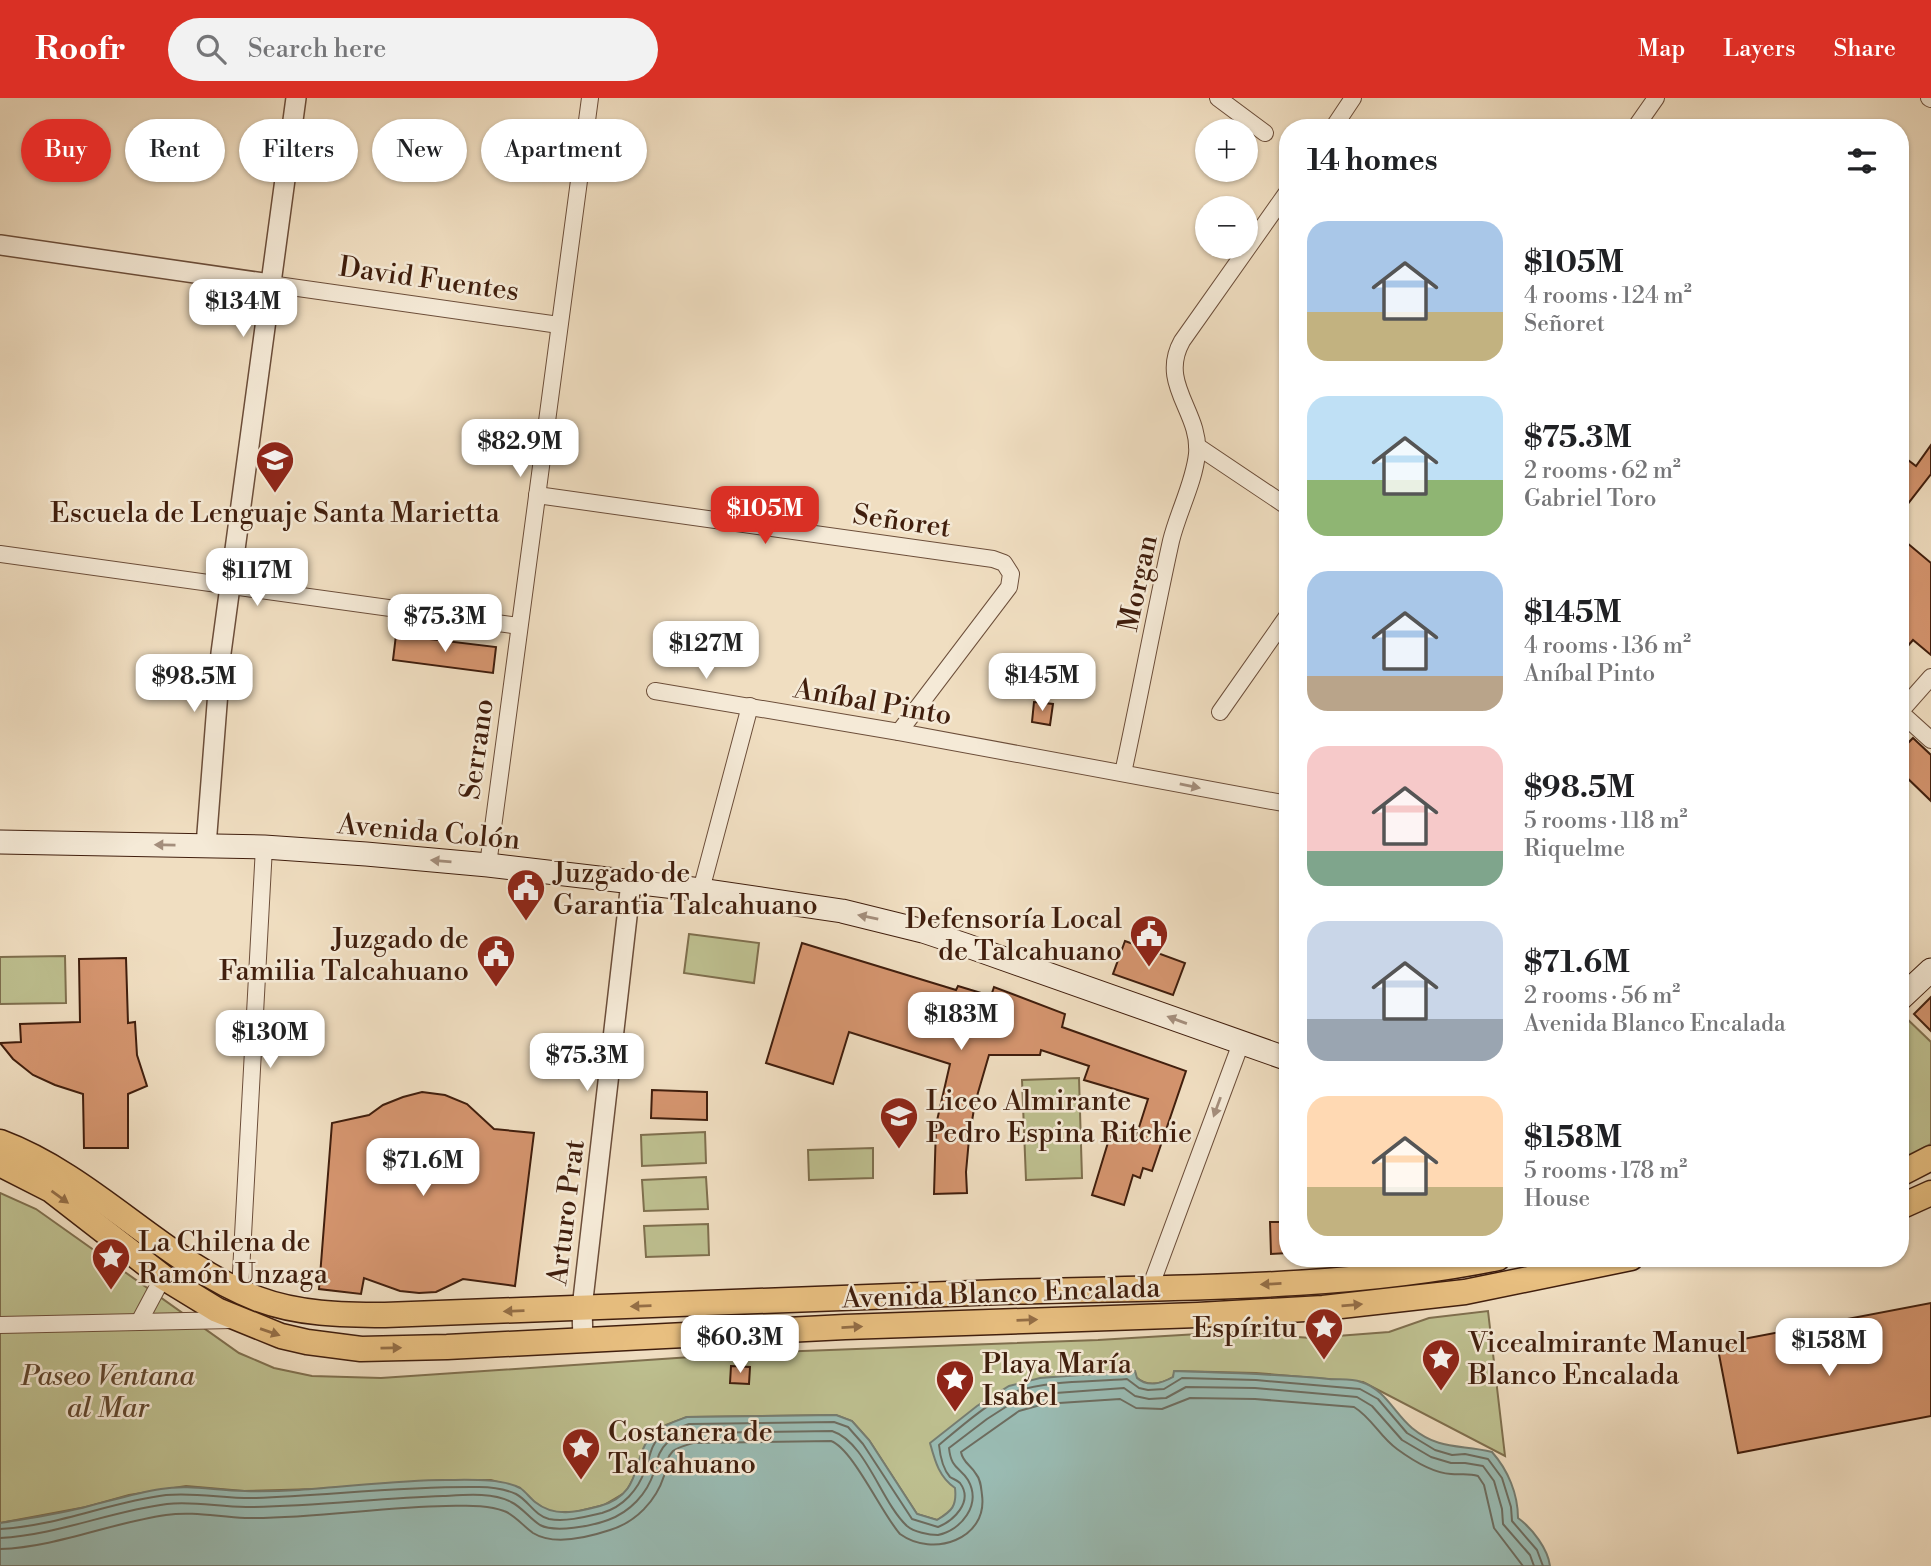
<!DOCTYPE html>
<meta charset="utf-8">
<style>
body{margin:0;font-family:"Libre Bodoni",serif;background:#f2f2f2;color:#202124;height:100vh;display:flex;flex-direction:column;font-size:26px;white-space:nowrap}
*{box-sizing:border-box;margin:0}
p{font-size:23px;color:#757577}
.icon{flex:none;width:38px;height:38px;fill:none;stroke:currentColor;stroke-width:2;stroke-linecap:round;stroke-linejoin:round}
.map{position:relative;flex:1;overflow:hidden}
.panel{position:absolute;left:1279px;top:21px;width:630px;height:1148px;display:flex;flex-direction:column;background:#fff;border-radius:28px;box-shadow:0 2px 5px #0004}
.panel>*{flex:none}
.banner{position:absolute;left:21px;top:21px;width:665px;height:63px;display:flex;gap:14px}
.tools{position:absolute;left:1195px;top:21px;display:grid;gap:14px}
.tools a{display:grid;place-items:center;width:63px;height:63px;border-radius:50%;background:#fff;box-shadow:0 2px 5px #0004;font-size:35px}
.price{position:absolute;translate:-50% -60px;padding:0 16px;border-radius:14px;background:#fff;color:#222;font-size:23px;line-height:46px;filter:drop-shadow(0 2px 4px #0008)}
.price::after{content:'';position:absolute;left:50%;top:42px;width:21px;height:16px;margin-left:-10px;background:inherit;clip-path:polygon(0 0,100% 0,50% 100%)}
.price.active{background:#d93025;color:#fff}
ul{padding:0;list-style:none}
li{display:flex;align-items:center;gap:21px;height:175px;padding:0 28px}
li span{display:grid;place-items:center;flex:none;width:196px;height:140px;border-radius:21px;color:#555}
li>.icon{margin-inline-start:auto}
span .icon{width:84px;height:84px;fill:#fffc;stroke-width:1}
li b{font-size:30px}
h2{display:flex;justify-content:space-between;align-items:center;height:84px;padding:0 28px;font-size:30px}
.pill{padding:0 24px;border-radius:32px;background:#fff;box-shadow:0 2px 5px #0004;font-size:24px;line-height:63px}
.pill.active{background:#d93025;color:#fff}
header{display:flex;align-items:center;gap:42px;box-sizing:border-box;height:98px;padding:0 35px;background:#d93025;color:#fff}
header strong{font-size:33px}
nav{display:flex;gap:38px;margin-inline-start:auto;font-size:24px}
.search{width:490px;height:63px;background:#f2f2f2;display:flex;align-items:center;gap:18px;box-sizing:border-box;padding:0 24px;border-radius:38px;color:#757577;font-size:26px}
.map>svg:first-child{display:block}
.green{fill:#bec090;stroke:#7f6f4e;stroke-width:2}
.water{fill:#9abcb4;stroke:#767d71;stroke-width:2}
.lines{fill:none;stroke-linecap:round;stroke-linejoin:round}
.shore{stroke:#6d6d60;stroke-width:2}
.building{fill:#d5956f;stroke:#401e0d;stroke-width:2}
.minor-casing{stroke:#6c4e3a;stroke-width:18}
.tertiary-casing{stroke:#6c4e3a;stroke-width:22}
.secondary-casing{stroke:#401e0d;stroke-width:25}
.primary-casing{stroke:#401e0d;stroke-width:27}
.minor{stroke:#f5ead7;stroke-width:16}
.tertiary{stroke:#f5ead7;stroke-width:19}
.secondary{stroke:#f5ead7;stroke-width:23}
.primary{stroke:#e8bf80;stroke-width:24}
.oneway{fill:#a48e7c}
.oneway2{fill:#946e46}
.labels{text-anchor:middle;stroke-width:5;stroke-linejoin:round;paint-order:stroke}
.street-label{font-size:28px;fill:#401e0d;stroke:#f5ead7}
.poi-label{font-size:28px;fill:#401e0d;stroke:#f5ead7;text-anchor:start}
.park-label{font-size:28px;font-style:italic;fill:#60462e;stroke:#f5ead7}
</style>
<header>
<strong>Roofr</strong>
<div class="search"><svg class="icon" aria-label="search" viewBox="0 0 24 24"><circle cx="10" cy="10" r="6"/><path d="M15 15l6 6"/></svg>Search here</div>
<nav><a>Map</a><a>Layers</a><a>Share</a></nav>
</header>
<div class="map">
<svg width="1931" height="1468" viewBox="0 0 1931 1468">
<rect width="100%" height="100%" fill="#f0dec1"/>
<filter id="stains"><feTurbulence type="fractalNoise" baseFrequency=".00286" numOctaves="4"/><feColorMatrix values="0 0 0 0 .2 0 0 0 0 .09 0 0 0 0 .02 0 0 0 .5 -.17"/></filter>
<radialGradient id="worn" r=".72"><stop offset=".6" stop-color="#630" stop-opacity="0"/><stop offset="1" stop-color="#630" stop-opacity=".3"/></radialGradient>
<g class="green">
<path d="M689 836 759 845 754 885 684 875Z"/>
<path d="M65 858 66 905 0 906V859Z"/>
<path d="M1902 916 1931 944V1046L1907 1058 1901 1056 1900 917Z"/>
<path d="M1079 980 1082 1080 1026 1082 1022 982Z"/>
<path d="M705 1034 706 1065 642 1068 641 1037Z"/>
<path d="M873 1050V1080L809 1082 808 1052Z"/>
<path d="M706 1079 708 1111 644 1113 642 1082Z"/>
<path d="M0 1095 36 1111 239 1255 274 1270 312 1278 381 1280 750 1255 1098 1242 1232 1234 1311 1240 1389 1234 1429 1220 1488 1213 1505 1358 1363 1284 1256 1275 1175 1273 1173 1279C1161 1286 1147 1289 1136 1279L1135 1274 1044 1280 957 1403 952 1413 937 1422 917 1416 869 1342 852 1323 836 1317 687 1319 666 1327 653 1336 643 1353 639 1370 626 1394 604 1407 575 1414H549L533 1403 520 1390 491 1382H444L317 1391 244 1393 186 1388 129 1397 86 1409 0 1425Z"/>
<path d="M708 1126 709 1157 646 1159 644 1128Z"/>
</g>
<path class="water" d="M1135 1273 1137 1280C1147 1289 1161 1286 1173 1279L1174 1273C1226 1275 1278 1276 1329 1281 1340 1282 1351 1280 1361 1284 1385 1291 1394 1315 1412 1330 1440 1353 1461 1346 1492 1354 1508 1372 1518 1396 1518 1420 1532 1430 1548 1451 1550 1468H0V1425C30 1420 60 1416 89 1408 113 1402 136 1395 161 1391 190 1386 216 1393 245 1393 312 1395 379 1382 446 1382 467 1382 501 1380 520 1390 525 1393 530 1400 535 1404 555 1420 577 1414 600 1408 646 1395 630 1357 654 1335 663 1327 676 1323 687 1319L836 1317 852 1323 869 1342 917 1416 937 1422C952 1413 957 1408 955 1390 939 1379 935 1363 930 1345L977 1308 1009 1288 1040 1280Z"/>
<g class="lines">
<g class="shore">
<path d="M0 1431C57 1428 110 1404 166 1397 197 1394 226 1401 256 1400 331 1397 405 1388 479 1389 490 1389 505 1391 516 1396 528 1402 535 1418 549 1421 566 1424 585 1419 602 1415 623 1409 638 1392 645 1372 650 1361 650 1347 660 1339 669 1332 680 1329 689 1326L834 1324 848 1329 863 1346 912 1421 938 1429C953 1423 974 1404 960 1385 957 1382 953 1381 950 1379 943 1371 940 1357 939 1347 958 1331 992 1301 1014 1294 1049 1282 1090 1284 1127 1281L1139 1290 1148 1292 1164 1291 1182 1280 1256 1282 1360 1291 1378 1301 1407 1335 1435 1352 1452 1357 1465 1356 1488 1361 1502 1380 1511 1409 1512 1423 1537 1452 1543 1468"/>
<path d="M0 1440C57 1437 111 1413 167 1406 194 1403 219 1409 246 1409 312 1409 377 1400 443 1398 463 1397 493 1394 511 1404 522 1409 530 1421 540 1427 555 1435 592 1428 608 1422 630 1414 647 1396 654 1374 657 1364 658 1353 667 1345 673 1340 683 1338 691 1335L832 1333C866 1344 881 1404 907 1428 914 1434 929 1437 938 1437 961 1432 982 1407 968 1382 960 1369 951 1371 949 1350L987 1321 1015 1303 1042 1296 1124 1290 1135 1298 1149 1301 1166 1300 1186 1289 1255 1290 1357 1299 1372 1308 1402 1342 1431 1359 1451 1365H1465L1483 1368 1494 1383 1502 1411 1503 1426 1530 1457 1534 1468"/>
<path d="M0 1451C57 1449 110 1425 166 1417 193 1413 218 1419 245 1420 312 1421 379 1409 446 1408 464 1408 486 1406 504 1413 514 1416 524 1429 533 1435 554 1448 589 1439 610 1432 636 1424 656 1403 664 1378 666 1369 666 1360 673 1353 678 1349 687 1347 693 1345L831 1343C853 1351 882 1416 900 1436 933 1460 988 1441 982 1397 981 1389 981 1382 976 1376 971 1367 963 1365 961 1354L1019 1313 1044 1306 1120 1301 1136 1310 1162 1311 1190 1300 1255 1301 1354 1309C1372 1320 1380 1339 1397 1351 1412 1362 1432 1375 1451 1376 1461 1377 1469 1375 1478 1378L1484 1387 1494 1430 1523 1468"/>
</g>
</g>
<g class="building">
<path d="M1931 347V376L1900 416V356L1916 368Z"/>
<path d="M1900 439 1931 465V557L1913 542 1900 557Z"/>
<path d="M396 537 496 549 493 575 393 562Z"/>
<path d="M1034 604 1053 606 1050 627 1032 624Z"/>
<path d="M1913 640 1931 657V703L1900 673V653Z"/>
<path d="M1125 843 1185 865 1173 897 1113 876Z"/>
<path d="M802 845 956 892 958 888 991 898 994 889 1065 916 1062 929 1186 973 1152 1073 1143 1070 1140 1080 1133 1077 1124 1107 1092 1097 1110 1038 1134 1045 1148 1001 1084 982 1089 968 1041 952 1040 957H989L975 1005 969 1041 966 1074 967 1095 934 1096 936 1027 950 966 849 934 833 986 766 965Z"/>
<path d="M126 860 128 925 135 924 137 957 147 988 128 996V1050H84L83 996 55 987 33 977 13 961 0 945 21 944 20 926 80 924 79 861Z"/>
<path d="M1931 899V933L1914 916Z"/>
<path d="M652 992 707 994V1022L651 1020Z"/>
<path d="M422 994 445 997 467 1006 494 1031 534 1035 515 1188 463 1181 436 1194 419 1195 400 1193 364 1180 361 1196 319 1191 332 1025 369 1017 383 1007 403 999Z"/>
<path d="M1270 1124H1288V1155L1271 1156Z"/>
<path d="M1931 1205V1318L1738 1355 1717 1246Z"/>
<path d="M731 1268 750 1269 749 1286 730 1285Z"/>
</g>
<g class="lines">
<g class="minor-casing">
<g id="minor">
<path d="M1218 0 1265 35"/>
<path d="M1929 0 1931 1"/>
<path d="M1333 30 1353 0"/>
<path d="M1635 30 1656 0"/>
<path d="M270 186 559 227"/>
<path d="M1197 348 1288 409"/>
<path d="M537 397 993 461 1004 465 1011 476 1009 489 899 634"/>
<path d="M0 456 519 528"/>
<path d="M655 593 899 634 1288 706"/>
<path d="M1220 614 1288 517"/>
<path d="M1900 614 1931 579"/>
<path d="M1900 614 1931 642"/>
<path d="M1123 675C1140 597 1154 520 1171 443 1178 414 1194 385 1197 356 1201 314 1158 286 1182 243L1288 93"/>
<path d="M488 767 590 0"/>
<path d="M701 792 750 608"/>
<path d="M1150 1190 1241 945"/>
<path d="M240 1193 264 749"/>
<path d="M139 1224 163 1179"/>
<path d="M0 1227 232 1222"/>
</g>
</g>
<g class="tertiary-casing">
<g id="tertiary">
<path d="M0 147 270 186"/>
<path d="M206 748 221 555 296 0"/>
<path d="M583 1243 582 1210 631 784"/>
</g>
</g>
<g class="secondary-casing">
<g id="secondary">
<path d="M0 744 264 749 366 756 488 767 701 792 842 813 923 833 965 847 1288 961"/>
<path d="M1900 901 1931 872"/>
</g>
</g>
<g class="primary-casing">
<g id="primary">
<path d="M0 1044C96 1080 163 1164 258 1201 298 1216 342 1217 385 1217 590 1210 795 1200 1001 1194 1166 1189 1335 1193 1498 1160"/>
<path d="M0 1066 51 1092 163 1179 217 1212 281 1238 307 1244 361 1251 447 1249 845 1229 1198 1217 1323 1210 1465 1194 1631 1160"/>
<path d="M1900 1076 1931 1060"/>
<path d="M1900 1109 1931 1095"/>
</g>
</g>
<use href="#minor" class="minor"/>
<use href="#tertiary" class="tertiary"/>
<use href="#secondary" class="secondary"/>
<use href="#primary" class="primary"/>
</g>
<defs><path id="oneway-solid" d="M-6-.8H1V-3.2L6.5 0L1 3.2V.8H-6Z" transform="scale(1.75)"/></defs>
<g class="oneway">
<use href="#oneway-solid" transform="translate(1190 688) rotate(12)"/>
<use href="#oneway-solid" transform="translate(165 747) rotate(-179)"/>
<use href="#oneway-solid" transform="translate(441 763) rotate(-175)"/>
<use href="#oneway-solid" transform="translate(868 819) rotate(-168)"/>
<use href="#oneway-solid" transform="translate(1177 922) rotate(-160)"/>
<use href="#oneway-solid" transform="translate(1217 1009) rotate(110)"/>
</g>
<g class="oneway2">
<use href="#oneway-solid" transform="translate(60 1099) rotate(36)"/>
<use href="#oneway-solid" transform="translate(1271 1186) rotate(177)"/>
<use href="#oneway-solid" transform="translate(1352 1207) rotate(-5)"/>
<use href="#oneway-solid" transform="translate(641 1208) rotate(178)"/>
<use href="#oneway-solid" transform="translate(514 1213) rotate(178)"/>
<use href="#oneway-solid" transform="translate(1027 1222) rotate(-2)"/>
<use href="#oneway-solid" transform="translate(852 1229) rotate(-3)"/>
<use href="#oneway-solid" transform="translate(270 1234) rotate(19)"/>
<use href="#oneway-solid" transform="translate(391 1250) rotate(-1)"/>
</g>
<defs>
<g id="school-pin" transform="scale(2.0125)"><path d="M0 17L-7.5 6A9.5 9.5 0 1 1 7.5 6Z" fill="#8f2418" stroke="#f5ead7"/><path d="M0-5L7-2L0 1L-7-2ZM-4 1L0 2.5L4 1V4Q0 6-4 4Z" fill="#fff"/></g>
<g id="civic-pin" transform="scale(2.0125)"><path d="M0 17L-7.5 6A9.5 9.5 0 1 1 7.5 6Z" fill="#8f2418" stroke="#f5ead7"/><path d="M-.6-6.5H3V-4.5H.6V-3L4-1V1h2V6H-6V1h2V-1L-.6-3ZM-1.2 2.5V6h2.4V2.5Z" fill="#fff"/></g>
<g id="sight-pin" transform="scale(2.0125)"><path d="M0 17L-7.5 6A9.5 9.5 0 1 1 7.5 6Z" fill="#8f2418" stroke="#f5ead7"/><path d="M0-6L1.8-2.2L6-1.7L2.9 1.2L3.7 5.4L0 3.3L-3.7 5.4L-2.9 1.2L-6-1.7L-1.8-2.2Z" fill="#fff"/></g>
</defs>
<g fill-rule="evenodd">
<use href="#school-pin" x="275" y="362"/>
<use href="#civic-pin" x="526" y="790"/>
<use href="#civic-pin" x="1149" y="836"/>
<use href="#civic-pin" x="496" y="856"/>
<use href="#school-pin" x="899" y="1018"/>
<use href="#sight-pin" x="111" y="1159"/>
<use href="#sight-pin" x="1324" y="1229"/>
<use href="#sight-pin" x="1441" y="1260"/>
<use href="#sight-pin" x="955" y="1281"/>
<use href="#sight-pin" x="581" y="1349"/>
</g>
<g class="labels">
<g class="street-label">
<text transform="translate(429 180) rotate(8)" y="10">David Fuentes</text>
<text transform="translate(902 422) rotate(8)" y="10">Señoret</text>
<text transform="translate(1137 485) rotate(-78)" y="10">Morgan</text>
<text transform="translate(873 603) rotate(10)" y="10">Aníbal Pinto</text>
<text transform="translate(476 651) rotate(-82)" y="10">Serrano</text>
<text transform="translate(429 733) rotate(5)" y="10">Avenida Colón</text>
<text transform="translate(565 1114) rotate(-83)" y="10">Arturo Prat</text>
<text transform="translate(1001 1194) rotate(-2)" y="10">Avenida Blanco Encalada</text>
</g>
<g class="poi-label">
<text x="275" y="424" text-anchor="middle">Escuela de Lenguaje Santa Marietta</text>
<text x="553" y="784">Juzgado de<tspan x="553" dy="32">Garantia Talcahuano</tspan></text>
<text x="1122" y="830" text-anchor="end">Defensoría Local<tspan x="1122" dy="32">de Talcahuano</tspan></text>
<text x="469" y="850" text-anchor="end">Juzgado de<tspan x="469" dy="32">Familia Talcahuano</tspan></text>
<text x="926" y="1012">Liceo Almirante<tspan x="926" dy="32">Pedro Espina Ritchie</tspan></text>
<text x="138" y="1153">La Chilena de<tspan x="138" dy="32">Ramón Unzaga</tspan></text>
<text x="1297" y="1239" text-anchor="end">Espíritu</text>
<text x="1468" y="1254">Vicealmirante Manuel<tspan x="1468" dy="32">Blanco Encalada</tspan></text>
<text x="982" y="1275">Playa María<tspan x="982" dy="32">Isabel</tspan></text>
<text x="608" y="1343">Costanera de<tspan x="608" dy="32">Talcahuano</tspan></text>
</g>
<g class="park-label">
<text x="108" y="1287">Paseo Ventana<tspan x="108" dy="32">al Mar</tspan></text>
</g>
</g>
<rect width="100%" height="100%" filter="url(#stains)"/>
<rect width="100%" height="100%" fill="url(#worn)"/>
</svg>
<div class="tools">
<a>+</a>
<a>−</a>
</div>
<b class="price" style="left:243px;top:241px">$134M</b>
<b class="price" style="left:520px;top:381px">$82.9M</b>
<b class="price active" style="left:765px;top:448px">$105M</b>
<b class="price" style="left:257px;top:510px">$117M</b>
<b class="price" style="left:445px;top:556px">$75.3M</b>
<b class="price" style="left:706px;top:583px">$127M</b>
<b class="price" style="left:1042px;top:615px">$145M</b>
<b class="price" style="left:194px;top:616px">$98.5M</b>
<b class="price" style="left:961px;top:954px">$183M</b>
<b class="price" style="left:270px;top:972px">$130M</b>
<b class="price" style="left:587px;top:995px">$75.3M</b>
<b class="price" style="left:423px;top:1100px">$71.6M</b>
<b class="price" style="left:740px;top:1277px">$60.3M</b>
<b class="price" style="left:1829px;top:1280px">$158M</b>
<div class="banner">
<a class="pill active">Buy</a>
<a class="pill">Rent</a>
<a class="pill">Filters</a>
<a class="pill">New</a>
<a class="pill">Apartment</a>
</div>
<section class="panel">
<h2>14 homes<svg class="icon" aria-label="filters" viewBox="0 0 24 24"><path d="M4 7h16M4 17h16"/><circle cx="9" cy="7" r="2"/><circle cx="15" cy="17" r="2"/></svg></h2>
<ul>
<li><span style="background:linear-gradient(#a9c7e8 65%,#c2b280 0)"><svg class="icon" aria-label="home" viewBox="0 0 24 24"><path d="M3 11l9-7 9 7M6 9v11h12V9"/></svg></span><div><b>$105M</b><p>4 rooms · 124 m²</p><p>Señoret</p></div></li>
<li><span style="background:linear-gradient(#bfe0f5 60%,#8fb573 0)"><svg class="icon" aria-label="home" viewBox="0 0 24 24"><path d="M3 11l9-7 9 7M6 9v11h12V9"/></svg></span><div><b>$75.3M</b><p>2 rooms · 62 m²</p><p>Gabriel Toro</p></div></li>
<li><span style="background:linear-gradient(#a9c7e8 75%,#b9a48a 0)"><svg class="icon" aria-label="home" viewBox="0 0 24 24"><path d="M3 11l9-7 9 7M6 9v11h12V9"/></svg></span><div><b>$145M</b><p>4 rooms · 136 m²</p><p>Aníbal Pinto</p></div></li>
<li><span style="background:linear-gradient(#f6c9c9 75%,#7fa58c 0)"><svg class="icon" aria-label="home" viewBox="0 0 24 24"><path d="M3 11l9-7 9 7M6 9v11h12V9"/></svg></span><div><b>$98.5M</b><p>5 rooms · 118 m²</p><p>Riquelme</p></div></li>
<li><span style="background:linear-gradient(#c9d6e8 70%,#9aa5b1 0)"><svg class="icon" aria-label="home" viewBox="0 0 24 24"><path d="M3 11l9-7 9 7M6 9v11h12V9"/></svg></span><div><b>$71.6M</b><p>2 rooms · 56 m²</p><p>Avenida Blanco Encalada</p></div></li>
<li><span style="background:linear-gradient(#ffd9b3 65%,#c2b280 0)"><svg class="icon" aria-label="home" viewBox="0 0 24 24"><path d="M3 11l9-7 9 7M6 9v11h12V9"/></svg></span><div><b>$158M</b><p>5 rooms · 178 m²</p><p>House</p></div></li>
</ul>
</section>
</div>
